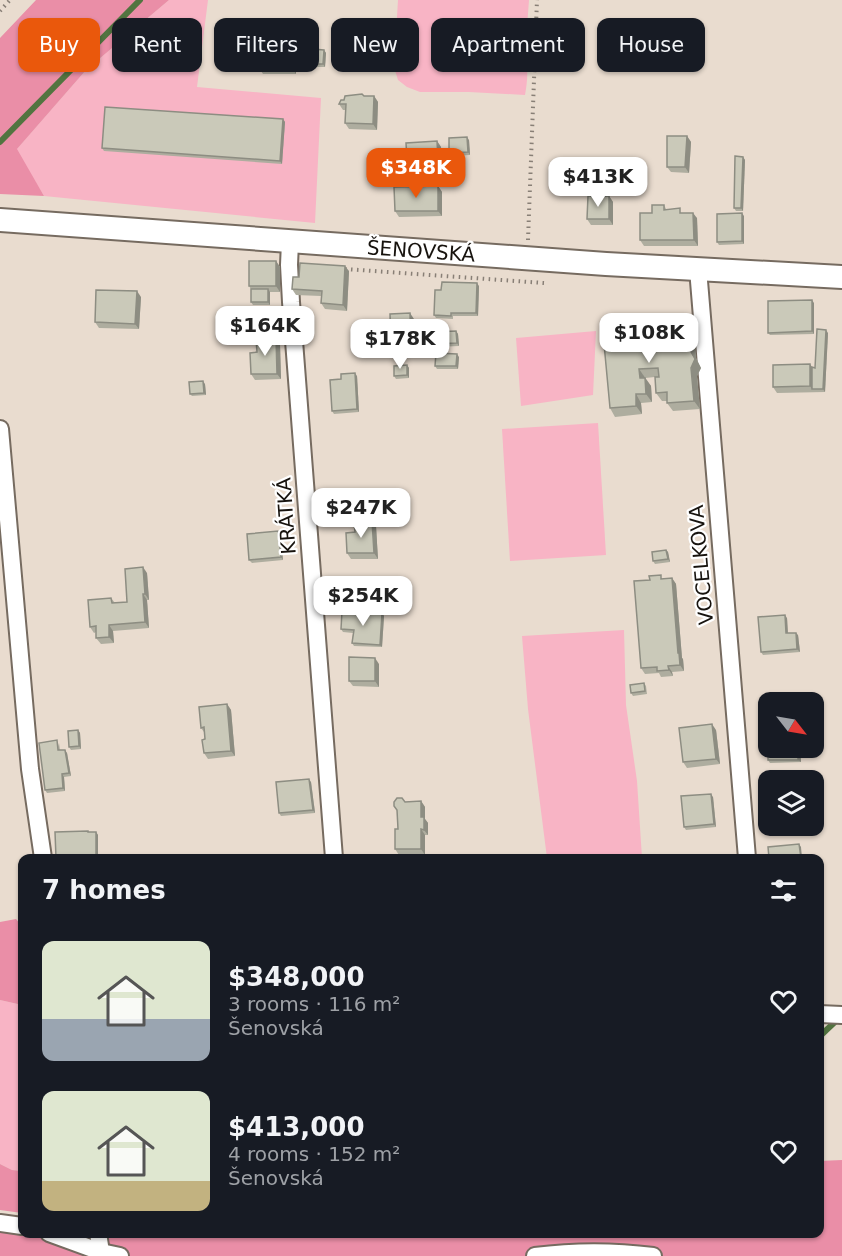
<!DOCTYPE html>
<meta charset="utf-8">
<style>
body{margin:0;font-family:"DejaVu Sans",sans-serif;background:#242831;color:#f1f3f6;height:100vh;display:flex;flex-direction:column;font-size:22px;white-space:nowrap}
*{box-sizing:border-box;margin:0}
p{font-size:20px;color:#9ea1a6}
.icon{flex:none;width:33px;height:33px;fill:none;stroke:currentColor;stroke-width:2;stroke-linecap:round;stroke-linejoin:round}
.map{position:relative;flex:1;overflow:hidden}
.details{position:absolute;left:18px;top:854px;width:806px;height:384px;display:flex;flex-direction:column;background:#171b24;border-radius:12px;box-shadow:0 2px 4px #0004}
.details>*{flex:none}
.guide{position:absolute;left:18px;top:18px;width:807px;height:54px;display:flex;gap:12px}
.needle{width:39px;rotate:121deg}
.buttons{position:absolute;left:758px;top:692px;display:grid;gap:12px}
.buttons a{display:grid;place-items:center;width:66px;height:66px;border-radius:12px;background:#171b24;box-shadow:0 2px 4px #0004;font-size:30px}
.price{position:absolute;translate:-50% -51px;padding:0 14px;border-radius:12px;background:#fff;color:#222;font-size:20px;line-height:39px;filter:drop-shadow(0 2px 3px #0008)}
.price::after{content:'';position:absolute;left:50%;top:36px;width:18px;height:14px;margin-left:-9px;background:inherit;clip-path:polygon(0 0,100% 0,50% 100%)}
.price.active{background:#ea580c;color:#fff}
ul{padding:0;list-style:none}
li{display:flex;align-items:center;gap:18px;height:150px;padding:0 24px}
li span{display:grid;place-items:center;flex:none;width:168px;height:120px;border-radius:12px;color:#555}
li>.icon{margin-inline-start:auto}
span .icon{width:72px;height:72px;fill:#fffc;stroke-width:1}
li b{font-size:26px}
h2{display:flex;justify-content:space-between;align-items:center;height:72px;padding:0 24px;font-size:26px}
.tag{padding:0 21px;border-radius:12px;background:#171b24;box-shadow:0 2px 4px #0004;font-size:21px;line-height:54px}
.tag.active{background:#ea580c;color:#fff}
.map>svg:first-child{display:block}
.green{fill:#f8b4c5}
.forest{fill:#ea8ea7}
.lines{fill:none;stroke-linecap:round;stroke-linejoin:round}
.stream{stroke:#527440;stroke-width:6}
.minor-casing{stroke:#766b60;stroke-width:20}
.secondary-casing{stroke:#766b60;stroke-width:26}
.path{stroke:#887f76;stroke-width:4;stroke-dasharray:1.5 4.5;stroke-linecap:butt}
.minor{stroke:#fff;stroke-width:16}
.secondary{stroke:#fff;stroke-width:22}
.wall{fill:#aead9f}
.shaded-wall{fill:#8d8d82}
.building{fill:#cac9b9;stroke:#8d8d82;stroke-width:1.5}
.labels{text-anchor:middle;stroke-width:4.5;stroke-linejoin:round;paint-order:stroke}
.street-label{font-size:20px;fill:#17130e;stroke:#fff}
</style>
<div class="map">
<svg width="842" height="1256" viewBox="0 0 842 1256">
<rect width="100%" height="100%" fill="#e9dccf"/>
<g class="green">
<path d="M169 0H208L197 87 321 98 315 223 44 196 16 150 86 70Z"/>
<path d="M398 0H529L526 40 522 46C529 61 528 79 525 95L469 92H420L407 87 398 80 394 67Z"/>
<path d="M596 331 593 395 521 406 516 338Z"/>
<path d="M598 423 606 555 510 561 502 429Z"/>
<path d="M624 630 626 705 637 781 642 858H547L528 709 522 636Z"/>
<path d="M0 1000 22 1005V1171L12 1170 0 1164Z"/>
</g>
<g class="forest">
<path d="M36 0H169L86 70 17 149 44 196 0 194V38Z"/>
<path d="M16 919 22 926V1005L0 1000V922Z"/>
<path d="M842 1160V1256H0V1223L22 1233H49L100 1251 98 1233H819V1161Z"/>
<path d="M0 1164 12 1170 22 1171V1213L0 1210Z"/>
</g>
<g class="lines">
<g class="stream">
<path d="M0 142 140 0"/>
<path d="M819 1037 838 1019"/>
</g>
<g class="minor-casing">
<g id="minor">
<path d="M290 242 289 265 291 302 334 858"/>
<path d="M698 269 747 858"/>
<path d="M0 429 30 769 43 858"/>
<path d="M819 1014 842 1015"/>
<path d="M0 1223 22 1226"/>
<path d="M49 1233 101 1252 120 1256"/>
<path d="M98 1233 101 1252"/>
<path d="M535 1256C574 1251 614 1251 653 1256"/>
</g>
</g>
<g class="secondary-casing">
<path id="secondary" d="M0 220 606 264 842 277"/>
</g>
<g class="path">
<path d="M0 11 10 0"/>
<path d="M528 240 537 0"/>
<path d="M345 269 544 283"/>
</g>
<use href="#minor" class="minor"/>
<use href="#secondary" class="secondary"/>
</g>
<g class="wall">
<path d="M296 43V53L298 55V62H296V74H263L259 68Z"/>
<path d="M324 50 326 53 325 67H314L311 64Z"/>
<path d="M364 96H374L378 102 377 130 349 129 345 123V110H343L339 104 344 100Z"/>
<path d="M283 119 285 122 282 164 104 151 102 148Z"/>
<path d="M687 136 691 142 689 173 671 172 667 167Z"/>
<path d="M469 140 470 155 451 156 449 153Z"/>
<path d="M437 141 441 147 442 164 411 166 407 160Z"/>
<path d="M743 157 745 160 743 211H736L734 208Z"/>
<path d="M433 184V187L438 186 442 192V216L399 217 395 211 407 187Z"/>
<path d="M609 196 613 202V225H591L587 219Z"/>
<path d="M664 205 666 209 697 218 698 246H644L640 240 652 213Z"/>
<path d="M744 216V244L719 245 717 242Z"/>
<path d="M276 261 280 267V292H270V305H253L251 302V289L249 286Z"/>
<path d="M349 271 347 311 325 309 321 303V296L296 295 292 289 299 277Z"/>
<path d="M479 286 478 316H453V319L436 318 434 315 441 290Z"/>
<path d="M141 297 139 329 99 328 95 322Z"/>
<path d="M814 303V334L770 335 768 333Z"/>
<path d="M414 319 415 353H395L391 348Z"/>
<path d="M688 326 694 334 696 358 701 368 697 376 700 409 673 411 667 403V401H662L656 393 655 377 645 378 651 386 652 402 641 403 642 414 615 417 610 408 603 333Z"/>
<path d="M456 331 458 334 459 346 436 347 434 344Z"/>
<path d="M828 333 825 392 777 393 773 387 812 367 815 368Z"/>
<path d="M280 344 281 379 255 380 251 374 257 352Z"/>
<path d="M459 357 458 369H437L435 366Z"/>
<path d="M407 365 409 368V378L396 379 394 376Z"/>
<path d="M357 376 359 412 334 414 332 411 341 379Z"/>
<path d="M205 384 206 395 192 396 190 394Z"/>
<path d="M376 526 378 559H351L347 553 355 532Z"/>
<path d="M278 531 280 534 283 560 252 563 249 560Z"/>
<path d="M666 550 668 552 670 562 655 564 653 561Z"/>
<path d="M147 573 149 600H147L149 628 113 631 114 643 101 644 96 638V632L94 633 90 627 111 598 115 603 127 602Z"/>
<path d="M672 578 676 584 682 658 683 659 684 671 672 672 673 676 661 677 659 673 645 674 641 668 664 579Z"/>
<path d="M382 613 384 616 382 647 354 646 352 643 353 633 343 632 341 629Z"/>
<path d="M787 618 788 633 798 635 800 652 763 655 761 652Z"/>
<path d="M379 664V687L353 686 349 681Z"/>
<path d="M644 683 646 686 647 694 633 696 631 693Z"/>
<path d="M227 704 231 710 235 756 208 759 204 753 205 739 204 732 201 728Z"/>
<path d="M78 730 80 733 81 749 71 750 69 747Z"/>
<path d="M716 730 720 764 687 768 683 762Z"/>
<path d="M59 743 60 750 67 753 71 776 64 777 65 791 47 793 45 790Z"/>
<path d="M768 747H800L801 762 770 763 768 760Z"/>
<path d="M311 782 315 813 281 816 279 813Z"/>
<path d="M713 797 716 827 686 830 684 827Z"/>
<path d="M421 801 425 807V819L428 823V835H425V855H399L395 849 398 829 397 811 394 806 405 802Z"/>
<path d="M88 832H96L98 835V857L56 858Z"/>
</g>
<g class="shaded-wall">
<path d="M292 37 296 43V53L298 55V62L294 56 292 50Z"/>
<path d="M324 50 326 53 325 67 323 64Z"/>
<path d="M292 56 296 62V74L292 68Z"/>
<path d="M374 96 378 102 377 130 373 124Z"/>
<path d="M283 119 285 122 282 164 280 161Z"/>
<path d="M687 136 691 142 689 173 685 167Z"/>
<path d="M467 137 469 140 470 155 468 152Z"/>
<path d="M437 141 441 147 442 164 438 159Z"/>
<path d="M743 157 745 160 743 211 741 208Z"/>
<path d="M438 186 442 192V216L438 211Z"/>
<path d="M609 196 613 202V225L609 219Z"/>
<path d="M693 213 697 218 698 246 694 240Z"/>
<path d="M742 213 744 216V244L742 241Z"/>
<path d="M276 261 280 267V292L276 286Z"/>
<path d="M345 266 349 271 347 311 343 305Z"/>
<path d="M477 283 479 286 478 316 476 313Z"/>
<path d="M268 289 270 292V305L268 302Z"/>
<path d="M137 291 141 297 139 329 135 324Z"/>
<path d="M812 300 814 303V334L812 331Z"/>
<path d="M410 313 414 319 415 353 411 347Z"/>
<path d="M688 326 694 334 696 358 701 368 697 376 700 409 694 401Z"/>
<path d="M826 330 828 333 825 392 823 389Z"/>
<path d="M456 331 458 334 459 346 457 343Z"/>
<path d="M276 338 280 344 281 379 277 374Z"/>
<path d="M457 354 459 357 458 369 456 366Z"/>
<path d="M810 364 814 370 812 389 810 386Z"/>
<path d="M407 365 409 368V378L407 375Z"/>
<path d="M639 369 651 386 652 402 646 394 640 378Z"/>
<path d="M355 373 357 376 359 412 357 409Z"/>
<path d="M203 381 205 384 206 395 204 393Z"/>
<path d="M636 394 641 403 642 414 636 406Z"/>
<path d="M372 521 376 526 378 559 374 553Z"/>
<path d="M278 531 280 534 283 560 281 557Z"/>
<path d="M666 550 668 552 670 562 668 559Z"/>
<path d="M143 567 147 573 149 600 145 594Z"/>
<path d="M672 578 676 584 682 658 683 659 684 671 680 665 678 653Z"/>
<path d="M143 594 147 600 149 628 145 622Z"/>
<path d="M382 613 384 616 382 647 380 645Z"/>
<path d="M785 615 787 618 788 636 786 633Z"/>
<path d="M109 625 113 631 114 643 109 637Z"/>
<path d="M796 633 798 635 800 652 797 649Z"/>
<path d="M375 658 379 664V687L375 681Z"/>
<path d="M668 666 672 672 673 676 669 670Z"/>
<path d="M227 704 231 710 235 756 231 751Z"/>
<path d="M712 724 716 730 720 764 716 759Z"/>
<path d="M78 730 80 733 81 749 79 746Z"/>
<path d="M798 747H800L801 762 798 760Z"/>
<path d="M65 750 67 753 71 776 69 773Z"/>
<path d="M62 774 64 777 65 791 63 788Z"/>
<path d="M309 779 311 782 315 813 313 810Z"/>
<path d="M711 794 713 797 716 827 714 824Z"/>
<path d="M421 801 425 807V819L428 823V835L424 830 421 817Z"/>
<path d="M421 829 425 835V855L421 849Z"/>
<path d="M96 832 98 835V857L96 855Z"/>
<path d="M799 844 801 847 802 858H801Z"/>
</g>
<g class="building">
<path d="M259 37H292V50H294V56H292V68H259Z"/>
<path d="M312 49 324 50 323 64H311Z"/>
<path d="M362 94 364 96H374L373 124 345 123 346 104H339L341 100H344L345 96Z"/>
<path d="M105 107 283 119 280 161 102 148Z"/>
<path d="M667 136H687L685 167H667Z"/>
<path d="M467 137 468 152 449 153V138Z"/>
<path d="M437 141 438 159 407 160 406 143Z"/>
<path d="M735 156 743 157 741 208H734Z"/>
<path d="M408 181H431V187H407Z"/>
<path d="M438 186V211H395L394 187Z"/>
<path d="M588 196H609V219H587Z"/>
<path d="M652 205H664V210L680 208V213H693L694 240H640V213H652Z"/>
<path d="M742 213V241L717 242V214Z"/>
<rect x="249" y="261" width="27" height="25"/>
<path d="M300 263 345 266 343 305 321 303 322 291 292 289 293 277H299Z"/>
<path d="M442 282 477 283 476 313H451V316L434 315 435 290H441Z"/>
<rect x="251" y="289" width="17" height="13"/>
<path d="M96 290 137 291 135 324 95 322Z"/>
<path d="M812 300V331L768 333V301Z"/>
<path d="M410 313 411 347 391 348 390 314Z"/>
<path d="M688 326 690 350 695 359 691 368 694 401 667 403V392L656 393 655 377H659L658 368 639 369 640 378H645L646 394H636V406L610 408 603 333Z"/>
<path d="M817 329 826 330 823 389H812V367L815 368Z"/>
<path d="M456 331 457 343 434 344 433 332Z"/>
<path d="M276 338 277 374H251L250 353 257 352 256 339Z"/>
<path d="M436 353 457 354 456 366H435Z"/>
<path d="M810 364V386L773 387V365Z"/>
<path d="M407 365V375L394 376V366Z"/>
<path d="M355 373 357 409 332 411 330 380 341 379V374Z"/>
<path d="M203 381 204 393 190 394 189 382Z"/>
<path d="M372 521 374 553H347L346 533 355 532 354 522Z"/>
<path d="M278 531 281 557 249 560 247 534Z"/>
<path d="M666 550 668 559 653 561 652 552Z"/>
<path d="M143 567 145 594H143L145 622 109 625V637L96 638V626L90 627 88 600 111 598 112 603 127 602 125 569Z"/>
<path d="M661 575V579L672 578 678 653H679L680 665 668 666 669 670 657 671V667L641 668 634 581 650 580 649 576Z"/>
<path d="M342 611 382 613 380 645 352 643 354 630 341 629Z"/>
<path d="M785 615 786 633H796L797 649 761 652 758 617Z"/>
<path d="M349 657 375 658V681H349Z"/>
<path d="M644 683 645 691 631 693 630 685Z"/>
<path d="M227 704 231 751 204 753 202 740 205 739 204 727 201 728 199 707Z"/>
<path d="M712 724 716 759 683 762 679 728Z"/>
<path d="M78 730 79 746 69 747 68 731Z"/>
<path d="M57 740 58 750H65L69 773 62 774 63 788 45 790 39 743Z"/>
<rect x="768" y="747" width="30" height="13"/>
<path d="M309 779 313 810 279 813 276 782Z"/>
<path d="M711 794 714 824 684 827 681 796Z"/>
<path d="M397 798H402L405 802 421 801V817H424V830L421 829V849H395V829H398L397 810 394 806V802Z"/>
<path d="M88 831V832H96V855H89V858H56L55 832Z"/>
<path d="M799 844 801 858H769L768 847Z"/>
</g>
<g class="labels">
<g class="street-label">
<text transform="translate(421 251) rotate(4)" y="7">ŠENOVSKÁ</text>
<text transform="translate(286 516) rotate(-94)" y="7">KRÁTKÁ</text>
<text transform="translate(701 565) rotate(-95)" y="7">VOCELKOVA</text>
</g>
</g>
</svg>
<div class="buttons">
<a><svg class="needle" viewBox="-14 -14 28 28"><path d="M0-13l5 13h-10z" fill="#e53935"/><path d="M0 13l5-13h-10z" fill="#9ea1a6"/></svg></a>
<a><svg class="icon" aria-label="layers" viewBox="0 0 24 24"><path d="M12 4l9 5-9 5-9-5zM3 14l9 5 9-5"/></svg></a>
</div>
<b class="price active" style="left:416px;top:199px">$348K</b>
<b class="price" style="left:598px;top:208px">$413K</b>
<b class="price" style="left:265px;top:357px">$164K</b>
<b class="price" style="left:649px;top:364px">$108K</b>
<b class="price" style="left:400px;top:370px">$178K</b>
<b class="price" style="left:361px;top:539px">$247K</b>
<b class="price" style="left:363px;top:627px">$254K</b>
<div class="guide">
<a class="tag active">Buy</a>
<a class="tag">Rent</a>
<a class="tag">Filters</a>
<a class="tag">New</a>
<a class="tag">Apartment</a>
<a class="tag">House</a>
</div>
<section class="details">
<h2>7 homes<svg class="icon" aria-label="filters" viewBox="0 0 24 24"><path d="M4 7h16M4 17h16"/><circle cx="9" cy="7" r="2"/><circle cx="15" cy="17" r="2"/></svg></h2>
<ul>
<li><span style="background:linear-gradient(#dfe7d0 65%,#9aa5b1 0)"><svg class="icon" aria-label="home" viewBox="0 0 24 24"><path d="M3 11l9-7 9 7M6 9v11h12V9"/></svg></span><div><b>$348,000</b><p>3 rooms · 116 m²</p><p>Šenovská</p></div><svg class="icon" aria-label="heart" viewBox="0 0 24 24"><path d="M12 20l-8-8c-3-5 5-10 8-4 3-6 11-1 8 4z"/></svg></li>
<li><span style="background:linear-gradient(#dfe7d0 75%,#c2b280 0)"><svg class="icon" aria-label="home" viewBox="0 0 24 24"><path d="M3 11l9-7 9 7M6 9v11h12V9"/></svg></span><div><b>$413,000</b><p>4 rooms · 152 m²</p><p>Šenovská</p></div><svg class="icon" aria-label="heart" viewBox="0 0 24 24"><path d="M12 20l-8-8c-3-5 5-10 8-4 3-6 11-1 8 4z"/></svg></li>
</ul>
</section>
</div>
